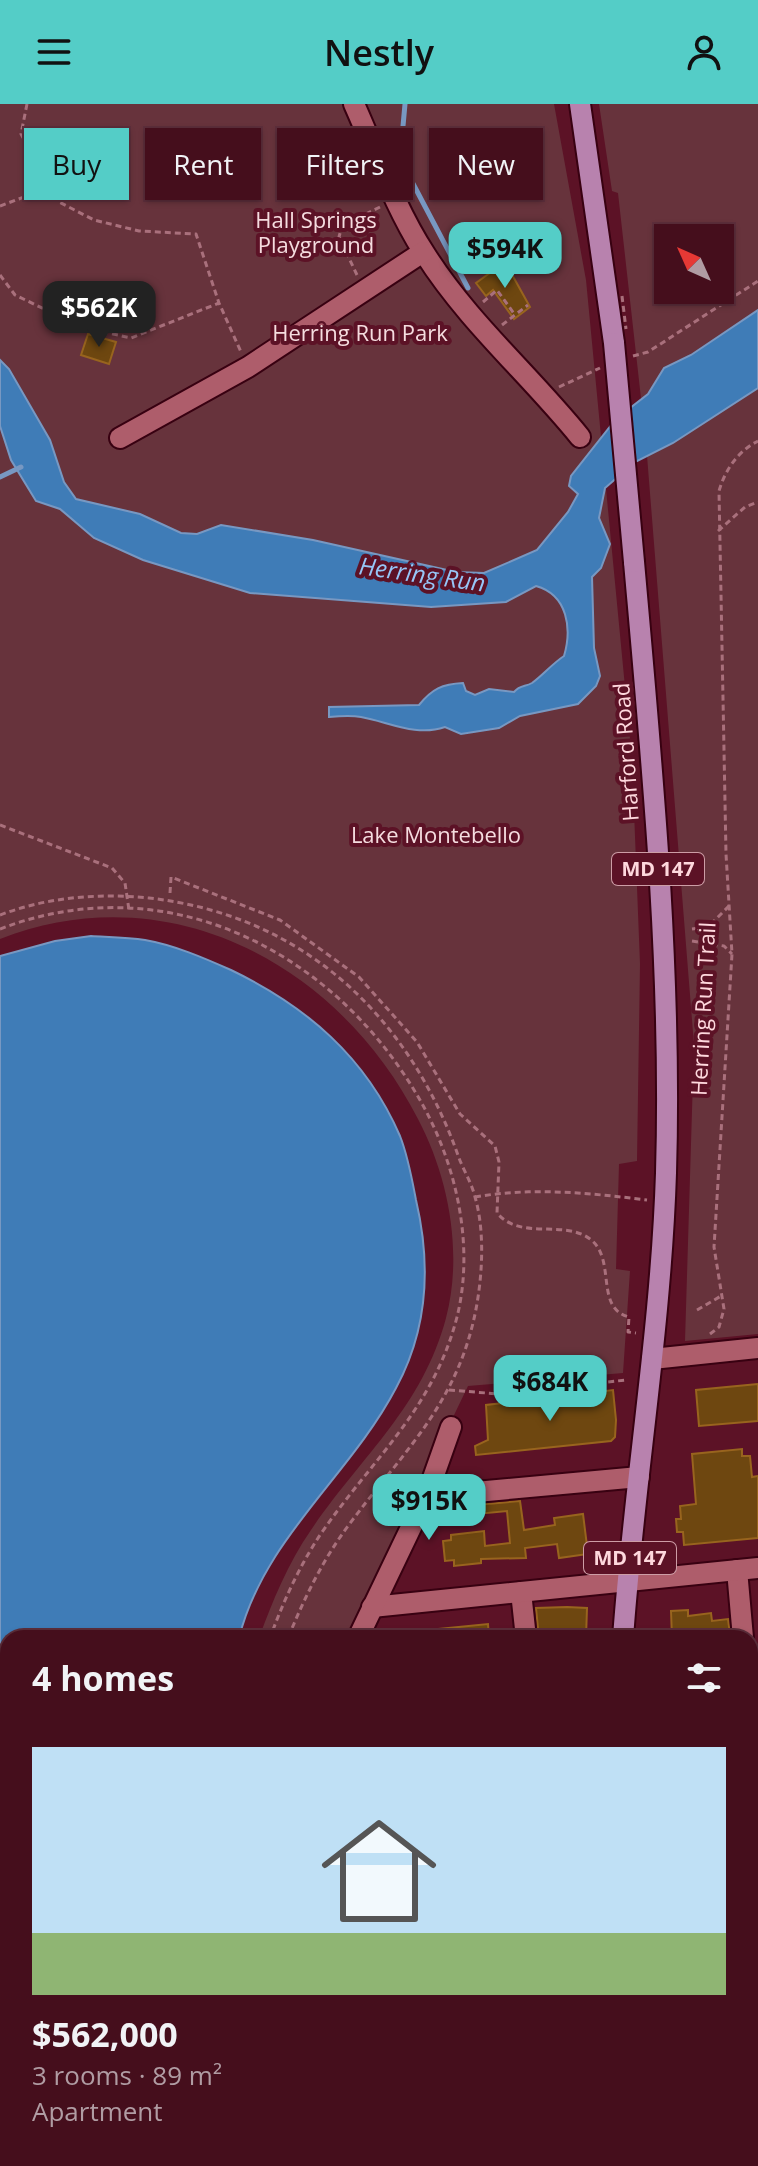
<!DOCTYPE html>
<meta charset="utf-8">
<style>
body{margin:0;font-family:"Open Sans",sans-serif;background:#4c1725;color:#f1f3f6;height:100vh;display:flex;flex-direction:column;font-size:30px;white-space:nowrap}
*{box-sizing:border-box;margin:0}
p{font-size:26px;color:#b09ca3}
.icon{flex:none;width:44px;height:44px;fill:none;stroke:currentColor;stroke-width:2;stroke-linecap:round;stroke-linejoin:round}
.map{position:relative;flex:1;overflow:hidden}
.details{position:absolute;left:0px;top:1526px;width:758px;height:536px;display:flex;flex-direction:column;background:#450e1c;border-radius:24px 24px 0 0;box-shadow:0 2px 6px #0004,0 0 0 2px #5d2e3b}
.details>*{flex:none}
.hud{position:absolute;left:24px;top:24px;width:710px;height:72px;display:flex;gap:16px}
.needle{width:52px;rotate:315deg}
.controls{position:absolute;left:654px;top:120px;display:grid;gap:16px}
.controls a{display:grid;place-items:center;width:80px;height:80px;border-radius:0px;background:#450e1c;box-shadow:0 2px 6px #0004,0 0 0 2px #5d2e3b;font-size:40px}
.price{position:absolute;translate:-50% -68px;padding:0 18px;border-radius:16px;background:#54cdc7;color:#111;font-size:26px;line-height:52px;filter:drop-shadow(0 2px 4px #0008)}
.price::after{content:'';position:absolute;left:50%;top:48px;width:24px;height:18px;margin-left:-12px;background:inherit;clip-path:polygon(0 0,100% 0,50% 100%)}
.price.selected{background:#222;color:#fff}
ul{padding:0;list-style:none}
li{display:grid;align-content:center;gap:16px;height:424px;padding:0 32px}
li span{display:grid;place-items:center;height:248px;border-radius:0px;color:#555}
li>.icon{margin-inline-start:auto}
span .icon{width:144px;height:144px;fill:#fffc;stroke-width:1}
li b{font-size:34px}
h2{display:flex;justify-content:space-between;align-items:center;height:96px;padding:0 32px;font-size:34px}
.chip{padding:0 28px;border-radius:0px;background:#450e1c;box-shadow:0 2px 6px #0004,0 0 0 2px #5d2e3b;font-size:28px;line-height:72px}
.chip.selected{background:#54cdc7;color:#111}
header{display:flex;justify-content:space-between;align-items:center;height:104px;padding:0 32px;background:#54cdc7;color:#111;font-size:36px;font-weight:600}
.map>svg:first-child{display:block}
.green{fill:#67333c;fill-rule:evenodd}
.water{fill:#3f7cb7;stroke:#7898c2;stroke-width:2}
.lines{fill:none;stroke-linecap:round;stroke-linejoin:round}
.stream{stroke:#7898c2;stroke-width:5}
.building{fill:#6e4710;stroke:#98641e;stroke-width:2}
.minor-casing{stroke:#380111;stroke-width:24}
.major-casing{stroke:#380111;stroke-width:24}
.path{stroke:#a9707c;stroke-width:3;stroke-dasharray:6 4;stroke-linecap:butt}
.minor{stroke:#ae5d6b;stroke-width:20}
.major{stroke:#b882ae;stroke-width:20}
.major-bridge-casing{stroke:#380111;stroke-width:24;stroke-linecap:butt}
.path-bridge{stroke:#a9707c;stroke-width:3;stroke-dasharray:6 4;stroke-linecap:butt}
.major-bridge{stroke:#b882ae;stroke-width:20}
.labels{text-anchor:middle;stroke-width:8;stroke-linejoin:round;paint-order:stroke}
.shield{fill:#5c1226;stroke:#cd9da6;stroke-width:2}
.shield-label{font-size:20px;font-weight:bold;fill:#fed8dd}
.park-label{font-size:22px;fill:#f5dcdf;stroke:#5c1226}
.street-label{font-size:22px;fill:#fed8dd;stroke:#5c1226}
.water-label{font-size:24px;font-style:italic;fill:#97c6f7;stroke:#5c1226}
</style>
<header><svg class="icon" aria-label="menu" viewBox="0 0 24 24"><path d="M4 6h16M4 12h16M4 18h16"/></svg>Nestly<svg class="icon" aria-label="person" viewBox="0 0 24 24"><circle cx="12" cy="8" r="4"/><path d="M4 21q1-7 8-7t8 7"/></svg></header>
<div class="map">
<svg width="758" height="2062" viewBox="0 0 758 2062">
<rect width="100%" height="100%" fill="#5c1226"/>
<g class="green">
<path d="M0 0H554L586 176 632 656 640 860 637 1057 619 1060 616 1165 630 1167 623 1269 468 1282 347 1534H259C273 1496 288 1459 311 1426 361 1352 422 1304 446 1214 463 1149 449 1074 418 1015 339 861 170 769 0 835Z"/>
<path d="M599 0H758V1230L685 1237 694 941 646 339 618 89 612 87ZM668 134H720V186H668Z"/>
</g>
<g class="water">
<path d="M758 206V284L673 339 635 358 605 384 599 414 610 440 601 464 592 473 594 544 600 572 596 582 578 600 520 612 499 624 461 630 445 623C416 633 389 618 361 613 351 611 339 612 329 613V603L419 601C432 585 442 580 463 579L466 587 475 591 489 585 514 588C520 581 525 583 532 579 543 571 552 560 564 552 572 525 568 491 536 482L506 498 431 503 250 489 143 456 94 434 60 405 36 397 11 356 0 322V256L9 265 50 336 64 378 76 395 140 410 181 429 197 430 221 421 313 436 456 468 484 469 537 446 568 408 578 390 569 382 571 372 616 315 648 290 664 264 691 251Z"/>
<path d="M91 832C109 833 128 833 145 836 174 841 204 854 231 866 306 902 366 953 400 1032 408 1052 412 1075 416 1096 431 1160 428 1225 396 1284 350 1372 264 1434 239 1534H8V2054H261L259 2062H0V852L55 837Z"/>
</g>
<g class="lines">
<g class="stream">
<path d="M405 0 400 55 468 184"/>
<path d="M0 373 21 363"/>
</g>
</g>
<g class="building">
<path d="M505 158 530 203 514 215 493 186 486 192 476 179Z"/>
<path d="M88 230 116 238 109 260 81 251Z"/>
<path d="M758 1280V1317L699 1322 696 1286Z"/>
<path d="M613 1286 616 1316 615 1333 611 1337 476 1351 475 1342 488 1336 486 1301Z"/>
<path d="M742 1345V1352H750L752 1373 758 1372V1434L684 1441 683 1428H677L676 1415H681L680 1402 696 1400 692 1350Z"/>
<path d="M520 1397 524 1426 555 1421 554 1414 583 1410 588 1450 559 1454 557 1440 525 1444 526 1454 481 1455V1459L454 1462V1456L445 1457 443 1437 451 1436V1431L484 1427 485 1442 510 1439 507 1407 477 1410 475 1401Z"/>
<path d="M567 1503 587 1504 586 1534H539L536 1504Z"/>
<path d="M688 1506V1512L711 1509 712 1517 728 1515 730 1531 672 1534 671 1507Z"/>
<path d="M488 1520 489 1534H439V1525Z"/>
</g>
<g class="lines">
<g class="minor-casing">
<g id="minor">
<path d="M354 0C376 49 395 104 425 150 468 218 530 271 580 333"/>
<path d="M120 334 248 263 423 148"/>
<path d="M652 1255 758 1244"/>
<path d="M428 1388 443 1391 639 1373"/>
<path d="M737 1466 743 1534"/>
<path d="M521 1488 526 1534"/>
<path d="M372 1503 758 1464"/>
<path d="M358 1534 428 1388 451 1323"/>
<path d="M750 1573H758"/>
<path d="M750 1614 758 1729"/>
<path d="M750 1913 758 1912"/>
<path d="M442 2054 443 2062"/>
<path d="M503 2054V2062"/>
<path d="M330 2062 331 2054"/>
</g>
</g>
<g class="major-casing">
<g id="major">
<path d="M580 0 614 239"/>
<path d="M623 1534C634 1379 661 1225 666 1069 672 865 652 661 634 458"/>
<path d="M648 2054V2062"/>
</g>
</g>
<g class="path">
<path d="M27 0 21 30 59 98 94 116 139 127 196 130 219 199 241 248"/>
<path d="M0 102 48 84"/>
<path d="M0 171 15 191 82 223 131 234 219 199"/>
<path d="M357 171 339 133 342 122 380 103"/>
<path d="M483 198 497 186 515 211"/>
<path d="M502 221 528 201"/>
<path d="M633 252 648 248 758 177"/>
<path d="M559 283 600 264"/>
<path d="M718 427 745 403 758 398"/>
<path d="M0 721 112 764 125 779 129 806"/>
<path d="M170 789 171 773 280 816 359 873 417 938 460 1010 495 1042 499 1058 497 1109C521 1137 563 1115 590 1135 617 1155 594 1204 629 1213L628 1228 636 1229"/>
<path d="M0 811C48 793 99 789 149 794 302 811 409 911 459 1054 464 1067 472 1080 475 1093 486 1130 482 1182 473 1219 452 1306 398 1354 348 1422 322 1457 304 1495 288 1534"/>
<path d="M0 825C173 759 344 853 426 1007 458 1068 474 1145 457 1213 433 1306 372 1355 320 1431 299 1463 283 1498 270 1534"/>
<path d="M692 825 708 823 730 801"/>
<path d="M692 837 724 842 732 850"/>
<path d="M475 1093C532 1083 589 1089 647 1096"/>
<path d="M697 1206 721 1192"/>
<path d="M710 1230 719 1223 724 1205 714 1143 732 850 726 750 719 387C725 366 738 347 758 337"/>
<path d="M449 1286 499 1290 626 1276"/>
<path d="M289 2062 290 2054"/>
<path d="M307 2062 309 2054"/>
</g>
<use href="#minor" class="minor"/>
<use href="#major" class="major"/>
<g class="major-bridge-casing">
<path id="major-bridge" d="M614 239 634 458"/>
</g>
<path class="path-bridge" d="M622 192 626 225"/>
<use href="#major-bridge" class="major-bridge"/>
</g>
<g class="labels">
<g class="shield">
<rect x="612" y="749" width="92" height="32" rx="6"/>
<rect x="584" y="1438" width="92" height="32" rx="6"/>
</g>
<g class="shield-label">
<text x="658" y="772">MD 147</text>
<text x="630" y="1461">MD 147</text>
</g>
<g class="park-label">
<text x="316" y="124">Hall Springs<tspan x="316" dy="25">Playground</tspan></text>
<text x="360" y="237">Herring Run Park</text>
<text x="436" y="739">Lake Montebello</text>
</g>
<g class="street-label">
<text transform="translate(626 648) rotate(-94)" y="8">Harford Road</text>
<text transform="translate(703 905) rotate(-87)" y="8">Herring Run Trail</text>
</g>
<g class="water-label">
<text transform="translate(422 471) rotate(8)" y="8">Herring Run</text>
</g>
</g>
</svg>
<div class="controls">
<a><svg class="needle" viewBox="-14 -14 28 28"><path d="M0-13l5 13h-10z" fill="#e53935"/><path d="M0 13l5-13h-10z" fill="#b09ca3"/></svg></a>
</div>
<b class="price" style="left:505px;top:186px">$594K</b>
<b class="price selected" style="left:99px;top:245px">$562K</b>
<b class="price" style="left:550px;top:1319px">$684K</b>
<b class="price" style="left:429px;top:1438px">$915K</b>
<div class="hud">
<a class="chip selected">Buy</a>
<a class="chip">Rent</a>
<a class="chip">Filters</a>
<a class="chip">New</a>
</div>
<section class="details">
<h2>4 homes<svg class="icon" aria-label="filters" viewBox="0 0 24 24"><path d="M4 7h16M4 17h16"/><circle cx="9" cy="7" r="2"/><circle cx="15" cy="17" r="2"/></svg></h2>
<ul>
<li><span style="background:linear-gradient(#bfe0f5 75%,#8fb573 0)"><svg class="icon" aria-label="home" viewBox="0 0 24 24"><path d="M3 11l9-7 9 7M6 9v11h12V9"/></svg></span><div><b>$562,000</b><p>3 rooms · 89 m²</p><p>Apartment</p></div></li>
</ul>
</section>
</div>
